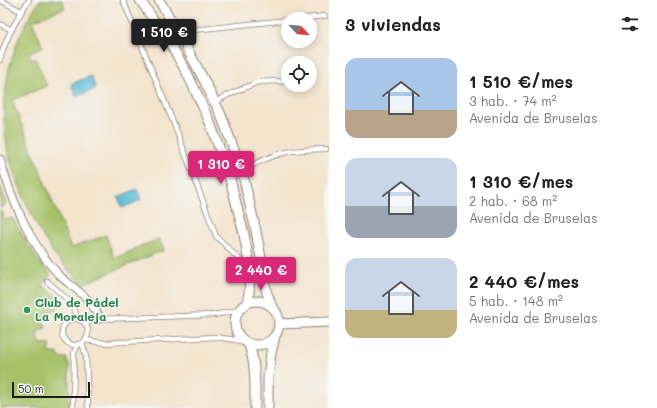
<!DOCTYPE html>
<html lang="es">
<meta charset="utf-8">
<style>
body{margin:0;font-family:Mali,sans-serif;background:#f6f6f6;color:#222;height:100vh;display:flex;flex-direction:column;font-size:15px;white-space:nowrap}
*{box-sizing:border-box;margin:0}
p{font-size:13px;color:#767676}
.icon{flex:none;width:22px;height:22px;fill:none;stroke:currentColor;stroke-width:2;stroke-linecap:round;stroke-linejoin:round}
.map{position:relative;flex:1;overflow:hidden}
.drawer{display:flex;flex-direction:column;background:#fff;width:328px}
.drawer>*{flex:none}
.needle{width:26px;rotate:116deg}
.tools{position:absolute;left:281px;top:12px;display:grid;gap:8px}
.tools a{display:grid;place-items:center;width:36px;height:36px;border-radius:50%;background:#fff;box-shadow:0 2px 10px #0003;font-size:20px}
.scale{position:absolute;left:12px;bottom:10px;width:78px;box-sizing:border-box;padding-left:4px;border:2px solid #1c1c1c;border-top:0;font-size:11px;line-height:14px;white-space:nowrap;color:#1c1c1c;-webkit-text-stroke:3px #f6f6f2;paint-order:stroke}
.price{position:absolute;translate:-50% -34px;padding:0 9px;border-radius:4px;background:#db2777;color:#fff;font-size:13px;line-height:26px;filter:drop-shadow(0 1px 2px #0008)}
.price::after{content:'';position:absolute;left:50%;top:24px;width:12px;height:9px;margin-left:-6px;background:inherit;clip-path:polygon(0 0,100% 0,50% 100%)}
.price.current{background:#222;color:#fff}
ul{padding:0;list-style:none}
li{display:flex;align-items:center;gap:12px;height:100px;padding:0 16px}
li span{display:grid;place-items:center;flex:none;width:112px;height:80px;border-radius:12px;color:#555}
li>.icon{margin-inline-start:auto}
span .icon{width:48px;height:48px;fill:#fffc;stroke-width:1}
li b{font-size:17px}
h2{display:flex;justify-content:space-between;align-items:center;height:48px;padding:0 16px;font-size:17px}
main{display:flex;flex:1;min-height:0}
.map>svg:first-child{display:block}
.green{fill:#a6c168;stroke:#616e42}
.water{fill:#5abdd8;stroke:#3b6c7a}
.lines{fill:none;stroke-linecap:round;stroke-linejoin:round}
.service-casing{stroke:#888074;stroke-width:6}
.pedestrian-casing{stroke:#888074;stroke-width:9}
.minor-casing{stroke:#888074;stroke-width:11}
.service{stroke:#fff;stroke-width:4.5}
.pedestrian{stroke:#fff;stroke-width:7}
.minor{stroke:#fff;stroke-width:9}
.leisure-dot{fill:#2e9e5b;stroke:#f6f6f2;stroke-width:1.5}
.labels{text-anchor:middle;stroke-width:3;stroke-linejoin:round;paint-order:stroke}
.leisure-label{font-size:12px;font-weight:bold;fill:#27864d;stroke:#f6f6f2;text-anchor:start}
</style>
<main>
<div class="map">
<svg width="329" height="408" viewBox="0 0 329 408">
<rect width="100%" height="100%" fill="#f6f6f2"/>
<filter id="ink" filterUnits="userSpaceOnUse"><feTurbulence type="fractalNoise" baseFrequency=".025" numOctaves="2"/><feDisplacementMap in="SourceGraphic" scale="8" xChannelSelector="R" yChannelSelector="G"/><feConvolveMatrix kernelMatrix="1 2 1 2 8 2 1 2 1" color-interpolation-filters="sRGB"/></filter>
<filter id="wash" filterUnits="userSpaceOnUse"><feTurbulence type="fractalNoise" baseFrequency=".012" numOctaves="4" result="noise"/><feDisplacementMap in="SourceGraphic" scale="16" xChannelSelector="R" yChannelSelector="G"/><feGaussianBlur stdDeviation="0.9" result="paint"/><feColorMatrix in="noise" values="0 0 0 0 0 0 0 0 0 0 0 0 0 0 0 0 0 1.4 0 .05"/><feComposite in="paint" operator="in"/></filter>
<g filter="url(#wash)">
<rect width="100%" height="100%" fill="#f3e4cd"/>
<g class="green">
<path d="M40 0H62L65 8 32 21 43 47 29 53 32 60 35 58 47 86 12 100 71 248 106 235 114 258 134 250V249L159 239 164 250 83 284 72 274 54 254 40 232 24 198 8 154 4 123V100L9 68 18 40 29 17Z"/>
<path d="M0 184 6 204 0 208Z"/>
<path d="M0 210 5 220 12 218 36 257 51 275 42 284 56 296 59 303 57 304 59 308 48 312 49 317 41 320V323L44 322 46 328 37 332 40 343 50 344V351H48V353H58V357L67 358V363H69V408H0Z"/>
</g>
<g class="water">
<path d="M91 76 96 89 76 97 71 84Z"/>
<path d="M137 189 141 200 122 208 118 197Z"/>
</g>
</g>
<g filter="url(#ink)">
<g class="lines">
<g class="service-casing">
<g id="service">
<path d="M0 0 21 11"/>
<path d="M123 0 176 129 216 236 248 268"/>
<path d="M299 19 325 16"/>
<path d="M0 24 12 30"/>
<path d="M181 37 193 30 288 20"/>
<path d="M0 60C5 39 17 18 29 0"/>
<path d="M215 102 228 95 258 82 276 81 288 82"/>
<path d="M242 171C257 162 274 154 292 151 303 150 315 149 326 149"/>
<path d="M47 281 68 300 74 309 78 319"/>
<circle cx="75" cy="332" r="13"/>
<path d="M85 323 100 319 214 315 238 310"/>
<path d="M85 340 105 343 215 337 242 341"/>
<path d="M82 343 86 355 88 408"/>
<path d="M73 408 74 353 78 344"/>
</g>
</g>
<g class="pedestrian-casing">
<path id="pedestrian" d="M0 159C11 198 30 244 58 274 69 285 84 293 92 305 95 309 98 314 100 319"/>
</g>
<g class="minor-casing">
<g id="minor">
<path d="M140 0 171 45 187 73 209 120 229 175 244 234 250 269 249 293 247 303"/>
<path d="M159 0 181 37 205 82 221 115 242 171 256 231 263 269 264 281 267 293 272 307"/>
<circle cx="257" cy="323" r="22"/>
<path d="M279 324 329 322"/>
<path d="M249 345C256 364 255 387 255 408"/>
<path d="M268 408V377L271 353 275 336"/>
</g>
</g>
<use href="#service" class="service"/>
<use href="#pedestrian" class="pedestrian"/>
<use href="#minor" class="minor"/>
</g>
</g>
<circle class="leisure-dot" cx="27" cy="310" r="4"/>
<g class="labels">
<g class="leisure-label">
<text x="35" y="307">Club de Pádel<tspan x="35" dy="14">La Moraleja</tspan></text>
</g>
</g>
</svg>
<div class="tools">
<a><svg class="needle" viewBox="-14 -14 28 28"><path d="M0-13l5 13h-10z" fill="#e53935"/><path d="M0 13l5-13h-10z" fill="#767676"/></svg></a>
<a><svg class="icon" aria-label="locate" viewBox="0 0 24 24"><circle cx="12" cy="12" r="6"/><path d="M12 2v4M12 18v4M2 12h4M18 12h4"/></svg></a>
</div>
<div class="scale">50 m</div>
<b class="price current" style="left:164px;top:53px">1 510 €</b>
<b class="price" style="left:221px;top:185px">1 310 €</b>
<b class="price" style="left:261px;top:291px">2 440 €</b>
</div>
<section class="drawer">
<h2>3 viviendas<svg class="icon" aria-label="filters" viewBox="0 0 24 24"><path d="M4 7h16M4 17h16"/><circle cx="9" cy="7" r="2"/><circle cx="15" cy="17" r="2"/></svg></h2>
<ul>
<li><span style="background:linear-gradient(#a9c7e8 65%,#b9a48a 0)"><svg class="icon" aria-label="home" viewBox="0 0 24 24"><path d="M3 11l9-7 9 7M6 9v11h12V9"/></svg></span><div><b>1 510 €/mes</b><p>3 hab. · 74 m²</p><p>Avenida de Bruselas</p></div></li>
<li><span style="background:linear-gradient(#c9d6e8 60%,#9aa5b1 0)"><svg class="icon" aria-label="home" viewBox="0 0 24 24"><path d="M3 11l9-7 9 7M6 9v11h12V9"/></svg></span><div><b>1 310 €/mes</b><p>2 hab. · 68 m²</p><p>Avenida de Bruselas</p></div></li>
<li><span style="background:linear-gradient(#c9d6e8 65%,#c2b280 0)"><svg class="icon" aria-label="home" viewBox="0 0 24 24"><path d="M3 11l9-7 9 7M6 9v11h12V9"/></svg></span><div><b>2 440 €/mes</b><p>5 hab. · 148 m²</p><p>Avenida de Bruselas</p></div></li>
</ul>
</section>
</main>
